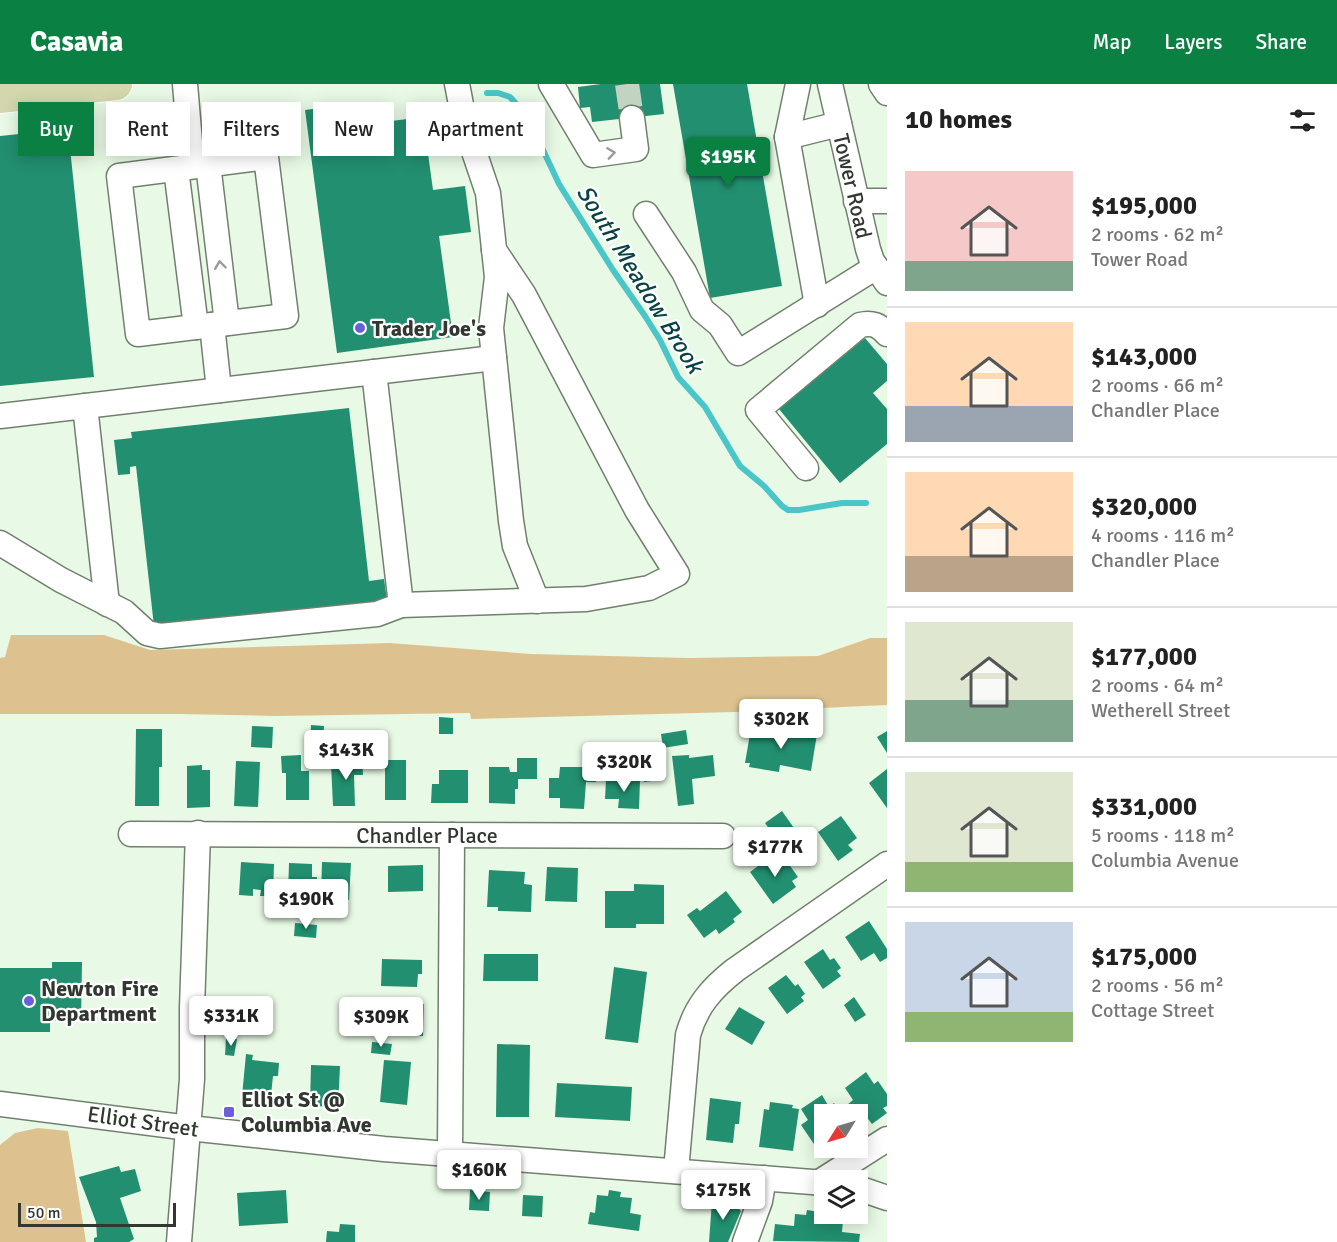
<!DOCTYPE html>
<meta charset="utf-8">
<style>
body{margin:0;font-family:Signika,sans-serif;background:#f2f2f2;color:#222;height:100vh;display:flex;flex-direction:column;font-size:22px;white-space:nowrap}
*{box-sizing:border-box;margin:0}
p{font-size:20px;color:#767676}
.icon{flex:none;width:33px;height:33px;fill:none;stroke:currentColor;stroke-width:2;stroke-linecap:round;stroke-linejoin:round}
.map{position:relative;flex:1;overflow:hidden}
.panel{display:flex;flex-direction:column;background:#fff;width:450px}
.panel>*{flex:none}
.hud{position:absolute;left:18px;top:18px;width:570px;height:54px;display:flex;gap:12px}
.needle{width:39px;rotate:233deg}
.buttons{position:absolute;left:814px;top:1020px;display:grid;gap:12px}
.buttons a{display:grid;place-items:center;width:54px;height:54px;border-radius:0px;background:#fff;box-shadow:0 3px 15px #0003;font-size:30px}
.scale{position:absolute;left:18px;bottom:15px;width:158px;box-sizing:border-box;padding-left:6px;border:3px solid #313830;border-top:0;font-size:16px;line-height:21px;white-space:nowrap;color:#313830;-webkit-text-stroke:4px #fff;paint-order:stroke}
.price{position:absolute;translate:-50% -51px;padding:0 14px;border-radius:6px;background:#fff;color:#222;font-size:20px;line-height:39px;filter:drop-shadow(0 2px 3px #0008)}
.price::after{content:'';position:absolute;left:50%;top:36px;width:18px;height:14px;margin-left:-9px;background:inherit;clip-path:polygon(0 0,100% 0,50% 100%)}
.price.active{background:#0b8043;color:#fff}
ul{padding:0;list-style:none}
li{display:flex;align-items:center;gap:18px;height:150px;padding:0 18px}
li+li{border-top:2px solid #e0e0e0}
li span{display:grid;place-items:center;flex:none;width:168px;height:120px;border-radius:0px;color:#555}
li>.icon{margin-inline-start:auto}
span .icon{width:72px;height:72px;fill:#fffc;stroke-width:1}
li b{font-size:26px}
h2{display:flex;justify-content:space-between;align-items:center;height:72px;padding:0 18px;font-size:26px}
.tag{padding:0 21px;border-radius:0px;background:#fff;box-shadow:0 3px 15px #0003;font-size:21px;line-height:54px}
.tag.active{background:#0b8043;color:#fff}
header{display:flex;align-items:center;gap:36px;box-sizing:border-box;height:84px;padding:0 30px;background:#0b8043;color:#fff}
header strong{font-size:28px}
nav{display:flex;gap:33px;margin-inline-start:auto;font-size:21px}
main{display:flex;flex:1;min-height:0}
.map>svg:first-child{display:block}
.green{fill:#ddc28f}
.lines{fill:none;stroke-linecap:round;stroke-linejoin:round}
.stream{stroke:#4ac5c8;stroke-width:6}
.building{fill:#228f70}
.minor-tunnel{stroke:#c3d3c1;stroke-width:24;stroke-dasharray:24 12;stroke-linecap:butt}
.minor-casing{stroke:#71806e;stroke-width:27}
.major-casing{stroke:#fff;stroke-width:34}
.minor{stroke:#fff;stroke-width:24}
.major{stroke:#d4d7ad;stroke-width:32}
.oneway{stroke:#989c98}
.poi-dot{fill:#695fd9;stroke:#fff;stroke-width:2}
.labels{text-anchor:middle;stroke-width:4.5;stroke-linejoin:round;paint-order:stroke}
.street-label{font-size:22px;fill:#313830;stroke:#fff}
.poi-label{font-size:22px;font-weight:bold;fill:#313830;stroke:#fff;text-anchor:start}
.water-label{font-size:24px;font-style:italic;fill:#094243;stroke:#fff}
</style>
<header>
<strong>Casavia</strong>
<nav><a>Map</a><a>Layers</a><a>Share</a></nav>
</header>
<main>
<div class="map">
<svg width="887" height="1158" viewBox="0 0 887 1158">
<rect width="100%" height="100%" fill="#e8fae5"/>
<g class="green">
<path d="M11 551H104L150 566 390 559 531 570 688 574 818 572 870 554H887V621L734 628 471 635 470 629 276 632 180 630H0V574L5 573Z"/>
<path d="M38 1044 68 1047 86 1158H0V1061L15 1049Z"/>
</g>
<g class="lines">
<path class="stream" d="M487 9H498L510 13 521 25 535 49 559 100 613 186 645 232 660 256 678 293 705 323 740 382 764 402 782 422 788 426H799L842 419H866"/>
</g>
<g class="building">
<path d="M601 0H660L664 30 592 38 590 23 580 24 578 3Z"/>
<path d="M673 0H747L782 202 710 214Z"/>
<path d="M365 18 368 40 423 33 433 106 465 102 471 148 439 152 453 253 337 269 305 26Z"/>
<path d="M68 45 94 293 0 302V52Z"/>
<path d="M865 254 887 280V297L873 309 887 325V360L840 399 779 325Z"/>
<path d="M349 324 369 497 384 495 387 516 154 542 136 382 130 383V390L118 391 114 356 132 354 131 348Z"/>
<path d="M439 633 453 634V650H439Z"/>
<path d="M311 641 324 642 323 664 310 663Z"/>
<path d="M252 642 273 643 272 664 251 663Z"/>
<path d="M751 644 786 650 787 644 817 650 811 687 780 681 779 688 749 683 750 679H745Z"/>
<path d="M136 645H162V683H159V722H135Z"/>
<path d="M686 646 688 660 663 664 661 650Z"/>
<path d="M887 647V669L877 653Z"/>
<path d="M301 671V687H309V716H286V689H282L281 672Z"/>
<path d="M689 671V674L713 671 715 692 692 695 694 720 678 722 672 672Z"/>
<path d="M345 673H362L363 691H354L355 722H333L331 680H345Z"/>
<path d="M517 674H537V695H518V705H515V720L489 719V683H509L510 688H517Z"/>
<path d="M656 674 659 696 644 698 641 676Z"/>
<rect x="385" y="676" width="21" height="40"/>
<path d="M583 676 597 677 596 698H586L584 725 560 724V714H549V694H559L560 683H583Z"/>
<path d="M236 677 260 678 258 723 234 722Z"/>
<path d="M202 681V686H210V723L187 724V682Z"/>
<path d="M887 685V724L869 699Z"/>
<path d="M439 686H468V719H431L432 700H439Z"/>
<path d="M606 695 640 696 639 725 618 724 619 715H605Z"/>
<path d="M782 727 794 744 777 756 765 739Z"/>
<path d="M841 732 857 754 848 761 853 766 838 777 818 748Z"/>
<path d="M774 770 783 782 788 779 798 793 792 797 796 803 773 820 750 788Z"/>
<path d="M241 778 274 780 273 812H260L261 806 253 805V812L239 811Z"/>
<path d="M322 778 351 779 349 816 321 815Z"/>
<path d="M289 779 312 780V793H317L316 810H288Z"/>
<path d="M423 781V807L388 808V782Z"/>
<path d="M547 783 578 784 577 818 545 817Z"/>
<path d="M489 786 525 788 524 800 532 801 531 828 498 827V823H487Z"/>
<path d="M634 800 664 801V840H636V844H605V807H634Z"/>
<path d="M726 807 742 828 733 835 735 838 719 850 716 845 704 854 687 831 697 824 700 827Z"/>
<path d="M869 837 887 865V874L880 878 874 869 861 877 845 853Z"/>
<path d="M295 839 317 841 316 854 294 852Z"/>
<path d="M823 865 830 876 834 874 841 884 837 887 841 892 823 905 804 878Z"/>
<path d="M484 870H538V897H483Z"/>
<path d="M382 875 422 876V890H418L417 903 381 902Z"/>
<path d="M52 878H82L81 937H50V948H0V884H52Z"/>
<path d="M614 883 647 888 638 959 605 955Z"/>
<path d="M786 891 795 902 798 900 805 910 801 913 804 917 787 930 768 904Z"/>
<path d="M854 913 866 931 855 938 844 921Z"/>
<path d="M404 920H424L423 952 380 950 381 937 367 936 368 923 403 924Z"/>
<path d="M739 923 765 938 752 961 725 945Z"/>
<path d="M226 954 237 955 234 972 225 971Z"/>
<path d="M372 958 392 960 390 971 371 969Z"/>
<path d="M497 960 530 961 529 1033H496Z"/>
<path d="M246 970 253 971 252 976 279 979 278 992H273L271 1011 259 1010 258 1014 242 1012Z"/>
<path d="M384 976 411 978 407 1021 380 1018Z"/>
<path d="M311 981 340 982 338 1023 310 1022Z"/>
<path d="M866 988 874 1000 878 997 887 1010V1022L883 1024 887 1029 872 1040 868 1035 861 1040 858 1036V1030H854L847 1021 853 1016 845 1004Z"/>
<path d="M557 999 632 1003 630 1037 555 1033Z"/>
<path d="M822 1011 829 1023 834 1019 842 1030H825V1057L816 1063 801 1041 808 1036 801 1025Z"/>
<path d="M710 1014 741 1018 739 1040H735L733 1059 706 1056Z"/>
<path d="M770 1018 793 1021 792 1024 799 1025 793 1067 759 1063 764 1025 769 1026Z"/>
<path d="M119 1082 121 1088 135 1085 141 1107 120 1114 134 1155 129 1158H94V1154L97 1153 96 1138 79 1093Z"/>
<path d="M286 1106 288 1139 239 1142 237 1109Z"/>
<path d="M470 1106 490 1108 489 1127 469 1126Z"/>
<path d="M609 1106 621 1108 620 1113 632 1114 630 1129 641 1131 639 1147 588 1140 590 1128 595 1129 597 1111 608 1112Z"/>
<path d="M523 1111 543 1112 542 1133 522 1132Z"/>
<path d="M712 1117 733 1119 741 1127 728 1158H709Z"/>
<path d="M807 1126 833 1130 832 1136H843L842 1148 860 1150 859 1158 773 1157 775 1140 794 1142 795 1130 806 1131Z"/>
<path d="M340 1140 355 1141V1158H326L327 1147 339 1148Z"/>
</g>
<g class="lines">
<path class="minor-tunnel" d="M627 0 632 34"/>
<g class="minor-casing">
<g id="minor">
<path d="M185 0 192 82"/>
<path d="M457 0 465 41 488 109 497 193 491 244 511 437 515 462 537 517"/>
<path d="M551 0 593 71 636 65 632 34"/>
<path d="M798 0 787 53 817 221"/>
<path d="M830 0 868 165 872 177 887 199"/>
<path d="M881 0 887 9"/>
<path d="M787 53 839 40"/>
<path d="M266 73 286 232 138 250 119 92Z"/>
<path d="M208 80 227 239"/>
<path d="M176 85 196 243"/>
<path d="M856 117H887"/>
<path d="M646 130 684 188 702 226 720 241 738 269 876 183"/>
<path d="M212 241 219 306"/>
<path d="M374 288 401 521"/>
<path d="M85 322 107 520"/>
<path d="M0 332 494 274"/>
<path d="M806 384 758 326 860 241C872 238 879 241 887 250"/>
<path d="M0 459 61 496 124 528 147 549 160 552 377 530 401 521 586 515 649 504 677 490 637 426 524 211 494 166"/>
<path d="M131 750 723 752"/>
<path d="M0 1020 189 1044 384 1065 825 1099"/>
<path d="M450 1070 452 751"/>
<path d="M676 1087 688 951C696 922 712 904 735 886L887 780"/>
<path d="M818 1099 887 1055"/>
<path d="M858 1104 887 1114"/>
<path d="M179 1158 192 995V924L198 749"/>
<path d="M745 1158 760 1117 764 1094"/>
</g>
</g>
<g class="major-casing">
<path id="major" d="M0 13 116 0"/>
</g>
<use href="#minor" class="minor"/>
<use href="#major" class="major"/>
</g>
<defs><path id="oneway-chevron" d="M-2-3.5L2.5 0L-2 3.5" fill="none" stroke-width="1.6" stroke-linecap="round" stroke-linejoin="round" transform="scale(1.5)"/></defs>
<g class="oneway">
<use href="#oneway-chevron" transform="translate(611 69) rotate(-8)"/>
<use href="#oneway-chevron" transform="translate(220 181) rotate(-97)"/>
</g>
<g class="poi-dot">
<circle cx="360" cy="244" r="6"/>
<circle cx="29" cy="917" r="6"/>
<rect x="223" y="1022" width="12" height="12" rx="3"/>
</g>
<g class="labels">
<g class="street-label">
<text transform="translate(853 102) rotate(77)" y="8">Tower Road</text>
<text x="427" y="759">Chandler Place</text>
<text transform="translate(143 1037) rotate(8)" y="8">Elliot Street</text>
</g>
<g class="poi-label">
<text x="372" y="252">Trader Joe's</text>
<text x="41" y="912">Newton Fire<tspan x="41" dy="25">Department</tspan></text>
<text x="241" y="1023">Elliot St @<tspan x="241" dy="25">Columbia Ave</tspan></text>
</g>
<g class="water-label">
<text transform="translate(640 195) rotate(58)" y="8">South Meadow Brook</text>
</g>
</g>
</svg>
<div class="buttons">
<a><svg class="needle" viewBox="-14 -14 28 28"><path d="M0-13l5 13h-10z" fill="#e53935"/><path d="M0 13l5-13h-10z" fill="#767676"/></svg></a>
<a><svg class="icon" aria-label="layers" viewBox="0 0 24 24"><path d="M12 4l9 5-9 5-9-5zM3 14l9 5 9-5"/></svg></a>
</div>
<div class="scale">50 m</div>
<b class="price active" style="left:728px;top:104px">$195K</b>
<b class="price" style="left:781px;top:666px">$302K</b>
<b class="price" style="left:346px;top:697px">$143K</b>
<b class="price" style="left:624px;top:709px">$320K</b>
<b class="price" style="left:775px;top:794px">$177K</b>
<b class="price" style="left:306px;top:846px">$190K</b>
<b class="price" style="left:231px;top:963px">$331K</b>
<b class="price" style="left:381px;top:964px">$309K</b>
<b class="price" style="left:479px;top:1117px">$160K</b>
<b class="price" style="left:723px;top:1137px">$175K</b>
<div class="hud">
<a class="tag active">Buy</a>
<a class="tag">Rent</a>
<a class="tag">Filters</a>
<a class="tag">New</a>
<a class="tag">Apartment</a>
</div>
</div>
<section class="panel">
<h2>10 homes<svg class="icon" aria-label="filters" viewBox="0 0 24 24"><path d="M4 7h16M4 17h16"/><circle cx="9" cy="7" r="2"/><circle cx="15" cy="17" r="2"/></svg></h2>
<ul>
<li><span style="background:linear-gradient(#f6c9c9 75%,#7fa58c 0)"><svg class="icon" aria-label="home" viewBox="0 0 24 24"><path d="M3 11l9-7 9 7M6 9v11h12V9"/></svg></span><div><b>$195,000</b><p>2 rooms · 62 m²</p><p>Tower Road</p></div></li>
<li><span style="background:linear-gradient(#ffd9b3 70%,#9aa5b1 0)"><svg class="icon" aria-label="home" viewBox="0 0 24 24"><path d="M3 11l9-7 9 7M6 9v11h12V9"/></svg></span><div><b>$143,000</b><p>2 rooms · 66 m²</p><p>Chandler Place</p></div></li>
<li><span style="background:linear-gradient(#ffd9b3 70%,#b9a48a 0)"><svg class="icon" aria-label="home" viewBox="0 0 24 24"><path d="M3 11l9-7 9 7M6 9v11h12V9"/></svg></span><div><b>$320,000</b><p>4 rooms · 116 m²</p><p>Chandler Place</p></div></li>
<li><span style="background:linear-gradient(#dfe7d0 65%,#7fa58c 0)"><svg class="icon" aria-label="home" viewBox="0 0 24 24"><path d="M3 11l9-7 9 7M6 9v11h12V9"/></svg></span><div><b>$177,000</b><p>2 rooms · 64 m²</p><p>Wetherell Street</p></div></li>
<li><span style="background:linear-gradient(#dfe7d0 75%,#8fb573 0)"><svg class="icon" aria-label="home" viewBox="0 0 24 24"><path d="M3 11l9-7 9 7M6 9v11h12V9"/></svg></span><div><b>$331,000</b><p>5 rooms · 118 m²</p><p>Columbia Avenue</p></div></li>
<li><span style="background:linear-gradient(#c9d6e8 75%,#8fb573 0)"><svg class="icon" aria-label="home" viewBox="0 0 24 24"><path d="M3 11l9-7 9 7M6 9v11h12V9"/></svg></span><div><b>$175,000</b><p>2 rooms · 56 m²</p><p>Cottage Street</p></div></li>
</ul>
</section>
</main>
